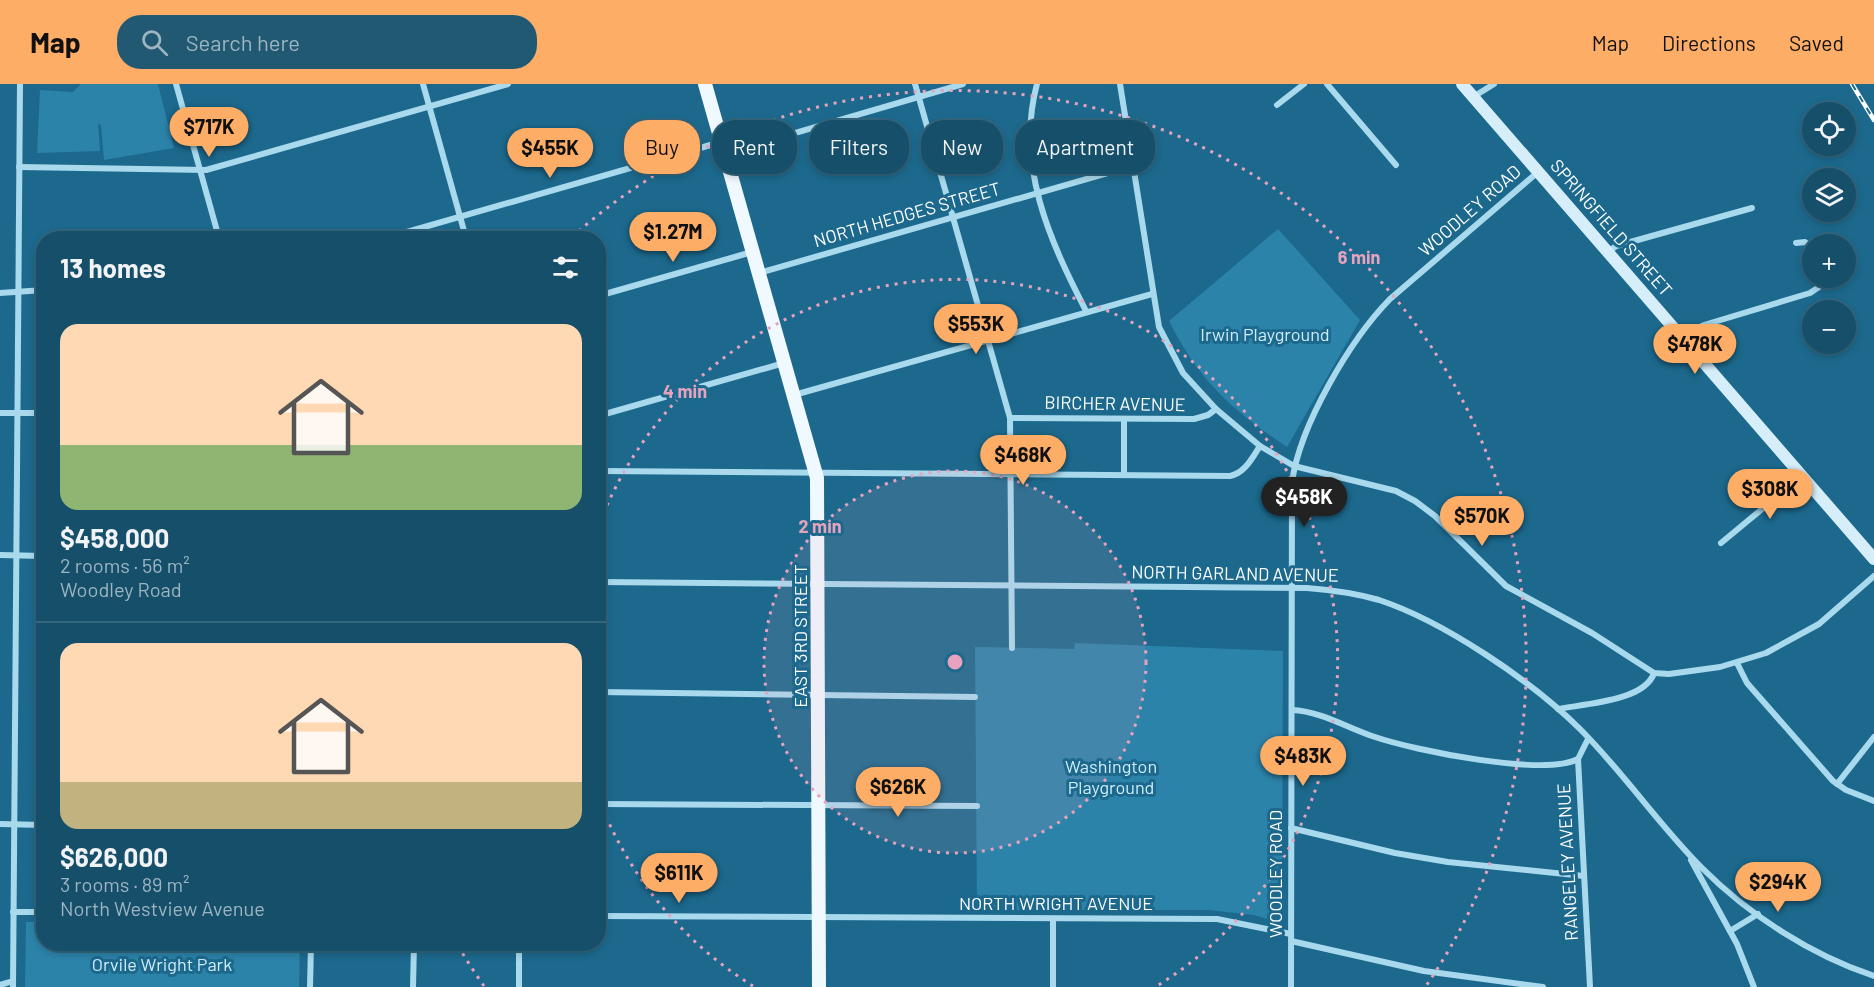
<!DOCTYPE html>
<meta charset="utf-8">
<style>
body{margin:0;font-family:Barlow,sans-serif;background:#225972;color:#f1f3f6;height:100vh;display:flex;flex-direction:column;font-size:22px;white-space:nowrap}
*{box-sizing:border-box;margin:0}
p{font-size:20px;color:#9db5c1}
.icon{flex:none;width:33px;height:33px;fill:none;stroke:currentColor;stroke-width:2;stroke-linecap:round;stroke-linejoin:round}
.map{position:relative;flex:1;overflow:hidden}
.drawer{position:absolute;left:36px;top:147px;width:570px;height:720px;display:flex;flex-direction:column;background:#154f6a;border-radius:24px;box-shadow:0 3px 9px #0003,0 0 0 2px #34667e}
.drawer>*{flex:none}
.top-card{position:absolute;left:624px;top:36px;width:570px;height:54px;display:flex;gap:12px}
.tools{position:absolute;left:1802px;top:18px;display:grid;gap:12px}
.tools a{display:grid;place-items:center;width:54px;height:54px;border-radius:50%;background:#154f6a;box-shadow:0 3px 9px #0003,0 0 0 2px #34667e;font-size:30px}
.price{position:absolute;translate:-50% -51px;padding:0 14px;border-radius:21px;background:#fead66;color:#111;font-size:20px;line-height:39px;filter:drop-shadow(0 2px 3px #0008)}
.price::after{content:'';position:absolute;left:50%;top:36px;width:18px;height:14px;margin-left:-9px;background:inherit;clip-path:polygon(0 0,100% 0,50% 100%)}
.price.selected{background:#222;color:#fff}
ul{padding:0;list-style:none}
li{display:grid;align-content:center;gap:12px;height:318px;padding:0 24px}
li+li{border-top:2px solid #34667e}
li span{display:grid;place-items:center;height:186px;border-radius:18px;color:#555}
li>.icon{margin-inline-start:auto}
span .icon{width:108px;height:108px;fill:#fffc;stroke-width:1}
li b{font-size:26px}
h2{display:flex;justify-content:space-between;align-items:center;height:72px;padding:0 24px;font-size:26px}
.tag{padding:0 21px;border-radius:24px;background:#154f6a;box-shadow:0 3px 9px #0003,0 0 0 2px #34667e;font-size:21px;line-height:54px}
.tag.selected{background:#fead66;color:#111}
header{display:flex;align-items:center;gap:36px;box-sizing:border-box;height:84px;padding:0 30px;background:#fead66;color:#111}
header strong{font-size:28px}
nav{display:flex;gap:33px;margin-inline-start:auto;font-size:21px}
.search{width:420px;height:54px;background:#225972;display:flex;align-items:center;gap:15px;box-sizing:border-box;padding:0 21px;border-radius:24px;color:#9db5c1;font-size:22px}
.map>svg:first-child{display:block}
.green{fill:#2c83a9}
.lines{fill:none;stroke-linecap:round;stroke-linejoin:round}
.minor{stroke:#a9d9ed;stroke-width:6}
.secondary{stroke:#d5eefa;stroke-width:12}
.primary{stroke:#eff9ff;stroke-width:14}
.rail-casing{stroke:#fff;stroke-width:4.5}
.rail{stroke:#1c698d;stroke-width:2;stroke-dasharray:7;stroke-linecap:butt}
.ring{fill:none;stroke:#e7a3bd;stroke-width:3;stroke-dasharray:3 6}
.labels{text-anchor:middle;stroke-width:6;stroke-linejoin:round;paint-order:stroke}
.street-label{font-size:18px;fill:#fff;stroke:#1c698d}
.park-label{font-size:18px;fill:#ceedfa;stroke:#1c698d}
.centre{fill:#e7a3bd;stroke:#1c698d;stroke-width:3}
.ring-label{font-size:18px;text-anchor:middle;font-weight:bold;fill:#e7a3bd;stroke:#1c698d;stroke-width:6;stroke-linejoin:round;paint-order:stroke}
</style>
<header>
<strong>Map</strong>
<div class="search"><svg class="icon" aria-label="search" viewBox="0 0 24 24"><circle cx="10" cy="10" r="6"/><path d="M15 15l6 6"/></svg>Search here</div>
<nav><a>Map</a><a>Directions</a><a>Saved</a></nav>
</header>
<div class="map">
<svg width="1874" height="903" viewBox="0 0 1874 903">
<rect width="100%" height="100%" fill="#1c698d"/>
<g class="green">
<path d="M81 0H158L174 64 104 76 101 41 98 40 100 67 37 69 40 6 73 8Z"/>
<path d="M1278 145 1360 236 1287 363C1232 326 1199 297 1169 237Z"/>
<path d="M1075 559 1283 567 1282 836 1277 838 1254 831 1208 826H977L975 563 1074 565Z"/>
<path d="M26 838H43L44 860H300L299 903H25Z"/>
</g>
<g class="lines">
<g class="minor">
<path d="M176 0 219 154"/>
<path d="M423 0 466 154"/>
<path d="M915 0 1010 334 1012 564"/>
<path d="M1037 0C1015 81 1050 157 1086 227"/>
<path d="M1120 0 1159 243 1183 289 1216 325 1260 362 1294 382 1396 407 1415 417 1435 432 1506 502 1592 549 1654 589 1669 590 1720 583 1766 569 1819 540 1874 492"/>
<path d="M1327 0 1396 81"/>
<path d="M1473 13 1494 0"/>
<path d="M1277 21 1304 0"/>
<path d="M726 69 963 0"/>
<path d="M19 83 206 86 508 0"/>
<path d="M386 154 721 58"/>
<path d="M1796 159 1805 158 1812 164"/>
<path d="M1608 168 1616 162 1752 124"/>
<path d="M759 189 1132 82"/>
<path d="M0 209 44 206"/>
<path d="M598 212 752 168"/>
<path d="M1681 252 1704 241 1810 209 1819 203 1822 194"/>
<path d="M794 311 1152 210"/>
<path d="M0 329H44"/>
<path d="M598 332 784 279"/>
<path d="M1010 334 1194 335 1208 331 1216 325"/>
<path d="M1124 335V391"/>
<path d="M598 387 1230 392C1245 389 1252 374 1260 362"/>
<path d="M1721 459 1802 392"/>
<path d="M0 471 44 472"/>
<path d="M598 498 1307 504C1332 506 1355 509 1379 516 1443 537 1532 597 1580 645 1624 689 1659 741 1702 784 1749 831 1811 871 1874 892"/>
<path d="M1737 579 1747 599 1833 697 1846 706 1874 717"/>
<path d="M598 608 975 613"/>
<path d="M1558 625C1584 620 1645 617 1654 589"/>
<path d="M1292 626C1320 627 1348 644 1375 653 1413 666 1544 693 1578 675"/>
<path d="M1588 655 1578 675 1590 903"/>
<path d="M1837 700 1874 653"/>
<path d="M598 720 977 722"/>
<path d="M0 740 44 741"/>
<path d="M1291 744 1395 769 1448 778 1584 792"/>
<path d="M1691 776 1737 860 1754 903"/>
<path d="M13 828H44"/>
<path d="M598 832 1217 835 1291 850"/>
<path d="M1053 835V903"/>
<path d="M1730 847 1758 830"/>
<path d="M1291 857 1424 887 1543 903"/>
<path d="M0 901 13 897"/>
<path d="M13 903 20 0"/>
<path d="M310 903 311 860"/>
<path d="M413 903 414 860"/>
<path d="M519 903V860"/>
<path d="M1291 903 1292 398C1300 341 1350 256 1390 215L1538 88"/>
</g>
<path class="secondary" d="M1462 0 1874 475"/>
<path class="primary" d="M705 0 817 394 819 903"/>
<g class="rail-casing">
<path id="rail" d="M1852 0 1874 36"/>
</g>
<use href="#rail" class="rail"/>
</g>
<circle cx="955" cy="578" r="191" fill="#e7a3bd" fill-opacity=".12"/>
<g class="ring">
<circle cx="955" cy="578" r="191"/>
<path d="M753 902A382 382 0 0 1 600 718M600 438A382 382 0 1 1 1157 902"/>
<path d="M484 902A572 572 0 0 1 457 860M572 153A572 572 0 0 1 1426 902"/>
</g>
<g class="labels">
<g class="street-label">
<text transform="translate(1470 127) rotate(-41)" y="6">WOODLEY ROAD</text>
<text transform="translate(907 131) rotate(-16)" y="6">NORTH HEDGES STREET</text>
<text transform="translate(1611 144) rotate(49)" y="6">SPRINGFIELD STREET</text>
<text transform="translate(1115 320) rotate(1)" y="6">BIRCHER AVENUE</text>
<text transform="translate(1235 490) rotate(1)" y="6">NORTH GARLAND AVENUE</text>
<text transform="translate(801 552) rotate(-90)" y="6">EAST 3RD STREET</text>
<text transform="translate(1568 778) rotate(-93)" y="6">RANGELEY AVENUE</text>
<text transform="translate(1276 790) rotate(-90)" y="6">WOODLEY ROAD</text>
<text x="1056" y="826">NORTH WRIGHT AVENUE</text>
</g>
<g class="park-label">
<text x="1265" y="257">Irwin Playground</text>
<text x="1111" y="689">Washington<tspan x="1111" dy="21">Playground</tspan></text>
<text x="162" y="887">Orvile Wright Park</text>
</g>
</g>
<circle cx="955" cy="578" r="9" class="centre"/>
<g class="ring-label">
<text x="1359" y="180">6 min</text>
<text x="685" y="314">4 min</text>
<text x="820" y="449">2 min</text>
</g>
</svg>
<div class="tools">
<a><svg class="icon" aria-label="locate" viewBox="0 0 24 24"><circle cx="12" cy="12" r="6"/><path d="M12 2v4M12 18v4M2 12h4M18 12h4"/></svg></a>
<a><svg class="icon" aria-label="layers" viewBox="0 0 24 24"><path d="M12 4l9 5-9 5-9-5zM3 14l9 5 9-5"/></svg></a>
<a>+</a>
<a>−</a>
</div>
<b class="price" style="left:209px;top:74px">$717K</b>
<b class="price" style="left:550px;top:95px">$455K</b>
<b class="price" style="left:673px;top:179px">$1.27M</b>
<b class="price" style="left:976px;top:271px">$553K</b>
<b class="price" style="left:1695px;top:291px">$478K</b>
<b class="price" style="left:1023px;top:402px">$468K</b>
<b class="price" style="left:1770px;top:436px">$308K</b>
<b class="price selected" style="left:1304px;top:444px">$458K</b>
<b class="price" style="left:1482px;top:463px">$570K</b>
<b class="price" style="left:1303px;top:703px">$483K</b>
<b class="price" style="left:898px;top:734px">$626K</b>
<b class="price" style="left:679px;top:820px">$611K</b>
<b class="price" style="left:1778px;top:829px">$294K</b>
<div class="top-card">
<a class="tag selected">Buy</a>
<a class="tag">Rent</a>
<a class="tag">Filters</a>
<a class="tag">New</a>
<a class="tag">Apartment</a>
</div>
<section class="drawer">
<h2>13 homes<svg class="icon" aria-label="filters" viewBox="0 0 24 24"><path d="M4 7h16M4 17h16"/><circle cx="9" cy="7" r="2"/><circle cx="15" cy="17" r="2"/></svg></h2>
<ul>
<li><span style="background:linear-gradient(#ffd9b3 65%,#8fb573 0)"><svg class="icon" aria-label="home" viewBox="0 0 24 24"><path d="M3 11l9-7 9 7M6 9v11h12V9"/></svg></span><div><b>$458,000</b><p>2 rooms · 56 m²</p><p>Woodley Road</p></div></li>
<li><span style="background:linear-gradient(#ffd9b3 75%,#c2b280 0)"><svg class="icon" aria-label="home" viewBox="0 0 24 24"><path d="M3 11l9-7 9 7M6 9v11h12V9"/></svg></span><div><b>$626,000</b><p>3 rooms · 89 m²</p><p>North Westview Avenue</p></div></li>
</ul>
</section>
</div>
